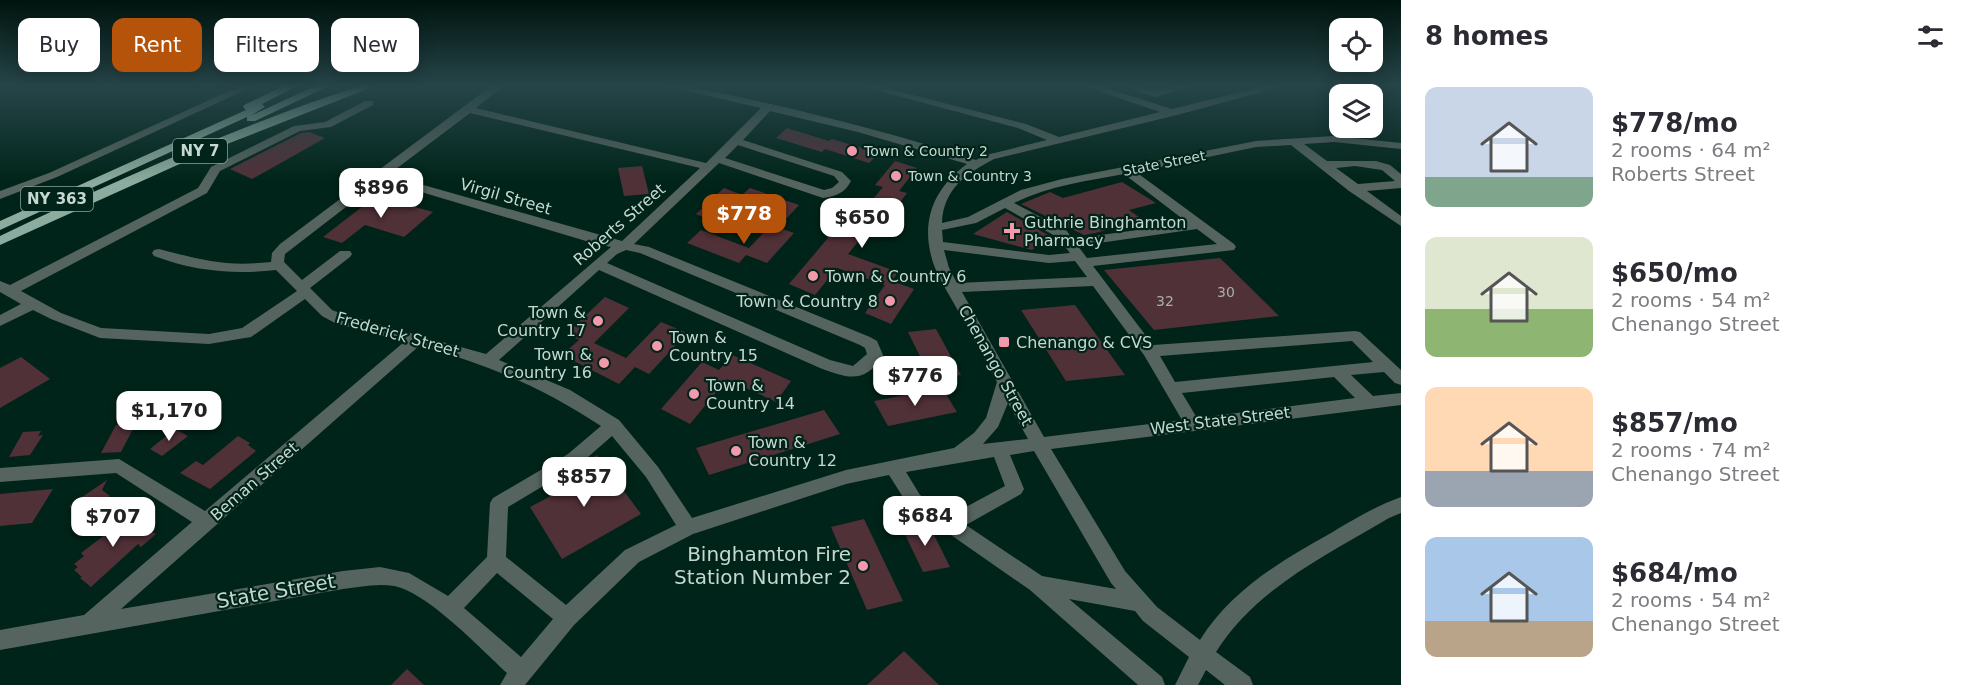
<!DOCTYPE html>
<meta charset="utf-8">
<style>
body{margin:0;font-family:"DejaVu Sans",sans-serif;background:#f2f2f3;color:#2b2b33;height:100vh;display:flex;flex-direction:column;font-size:22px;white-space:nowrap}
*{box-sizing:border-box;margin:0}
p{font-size:20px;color:#7c7c81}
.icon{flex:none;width:33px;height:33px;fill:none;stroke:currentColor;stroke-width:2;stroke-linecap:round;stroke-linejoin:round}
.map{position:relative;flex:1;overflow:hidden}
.sheet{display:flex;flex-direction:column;background:#fff;width:570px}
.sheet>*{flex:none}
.guide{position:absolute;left:18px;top:18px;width:570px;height:54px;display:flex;gap:12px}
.tools{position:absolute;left:1329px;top:18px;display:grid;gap:12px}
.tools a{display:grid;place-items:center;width:54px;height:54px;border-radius:12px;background:#fff;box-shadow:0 3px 15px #0003;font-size:30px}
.price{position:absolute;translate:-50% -51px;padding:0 14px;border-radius:12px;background:#fff;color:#222;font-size:20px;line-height:39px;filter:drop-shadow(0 2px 3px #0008)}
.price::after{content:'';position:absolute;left:50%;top:36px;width:18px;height:14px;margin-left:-9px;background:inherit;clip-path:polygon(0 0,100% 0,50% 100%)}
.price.on{background:#b45309;color:#fff}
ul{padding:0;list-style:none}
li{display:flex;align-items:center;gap:18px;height:150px;padding:0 24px}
li span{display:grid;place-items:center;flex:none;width:168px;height:120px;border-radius:12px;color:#555}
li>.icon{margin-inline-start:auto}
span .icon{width:72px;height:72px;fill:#fffc;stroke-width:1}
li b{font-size:26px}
h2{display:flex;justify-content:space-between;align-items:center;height:72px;padding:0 24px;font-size:26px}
.chip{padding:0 21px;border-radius:12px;background:#fff;box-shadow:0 3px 15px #0003;font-size:21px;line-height:54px}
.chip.on{background:#b45309;color:#fff}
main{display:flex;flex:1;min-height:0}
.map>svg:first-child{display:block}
.building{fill:#513138}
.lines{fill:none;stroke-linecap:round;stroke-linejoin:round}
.minor{fill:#55645e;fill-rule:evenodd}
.major{fill:#8cac9f;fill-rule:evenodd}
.poi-dot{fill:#f29aac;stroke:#002419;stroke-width:2}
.labels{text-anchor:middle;stroke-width:4.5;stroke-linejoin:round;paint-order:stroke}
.far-poi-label{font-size:14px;fill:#c5d8d0;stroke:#002419;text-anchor:start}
.far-street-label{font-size:14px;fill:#c5d8d0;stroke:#002419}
.number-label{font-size:14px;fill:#a8aeaa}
.shield{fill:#002419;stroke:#8aa299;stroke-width:1.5}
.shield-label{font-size:15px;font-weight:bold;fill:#c5d8d0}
.street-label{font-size:16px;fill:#c5d8d0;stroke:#002419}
.poi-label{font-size:16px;fill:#c5d8d0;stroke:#002419;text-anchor:start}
.near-poi-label{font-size:20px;fill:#c5d8d0;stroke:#002419;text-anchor:end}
.near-street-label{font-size:20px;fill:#c5d8d0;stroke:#002419}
</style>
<main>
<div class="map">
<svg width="1401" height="685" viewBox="0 0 1401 685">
<rect width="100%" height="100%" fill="#002419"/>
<g class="building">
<path d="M787 128 829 141 832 139 879 153 869 163 825 149 822 152 776 138Z"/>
<path d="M309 132 325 138 252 179 230 169 301 133Z"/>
<path d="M895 161 917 168 899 191 907 193 887 219 879 216 848 254 898 272 892 281 914 289 891 324 865 313 885 285 837 268 815 295 789 284 855 206 864 210 883 187 875 185Z"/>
<path d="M642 166 649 194 624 196 618 168Z"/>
<path d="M1122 182 1156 203 1129 210 1143 220 1095 233 1084 235 1021 204 1050 192 1063 198Z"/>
<path d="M724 188 742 195 750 188 799 205 787 218 741 201 718 223 696 214Z"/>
<path d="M376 196 433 212 404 237 365 225 342 243 323 237Z"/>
<path d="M1007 212 1050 236 1032 250 973 234Z"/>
<path d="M771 225 794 233 767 263 746 255 739 263 687 243 701 230 749 248Z"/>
<path d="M1220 258 1279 316 1154 330 1104 270Z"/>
<path d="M605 297 629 308 594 343 626 358 661 322 687 333 649 374 635 367 619 384 562 355 579 340 566 334Z"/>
<path d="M1075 305 1125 375 1066 381 1021 310Z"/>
<path d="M936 329 961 375 931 379 908 332Z"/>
<path d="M732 355 791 381 776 402 727 379 690 424 661 409 702 362 719 370Z"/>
<path d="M21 357 50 379 0 408V368Z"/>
<path d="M942 388 957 412 888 426 874 401Z"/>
<path d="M824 410 840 434 709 475 696 448Z"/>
<path d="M136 423 121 452 101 453 116 425Z"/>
<path d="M175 429 188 436 162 456 150 449Z"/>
<path d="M41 431 38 436 43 435 30 455 9 457 23 432Z"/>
<path d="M238 436 250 443 248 445 256 451 210 489 180 473 196 461 203 465Z"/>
<path d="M597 455 641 514 562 559 530 507 564 489 558 480Z"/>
<path d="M107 480 102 490 110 496 84 516 69 506Z"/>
<path d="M53 489 32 523 0 526V494Z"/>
<path d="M135 512 150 522 147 524 155 530 152 532 156 534 141 547 138 544 91 587 80 578 82 577 74 570 78 567 74 564 84 556 81 553Z"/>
<path d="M864 519 903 601 867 610 831 527Z"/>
<path d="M927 521 950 567 923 572 901 526Z"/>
<path d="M904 651 939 685H867Z"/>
<path d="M407 669 424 685H391Z"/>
</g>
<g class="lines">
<g class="minor">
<path d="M240 86H254L57 177 0 199V191L49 173Z"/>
<path d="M491 86H503L476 108 706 163 761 108 666 86C701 86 736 97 771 104 840 120 908 138 976 160L986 155 1047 140 1018 128 860 86H878L1026 124 1059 137 1160 112 1084 86H1100L1172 109 1265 86H1284L1177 115 994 159C967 173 943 189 942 223L968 217 1021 190 1062 179 1256 141 1334 136 1401 143V149L1334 142 1304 144 1327 161H1376L1390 165 1401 174V188L1367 191 1401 216V226L1349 191 1291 145 1256 147 1136 172 1234 244 1236 247 1234 250 1093 266 1153 345 1355 331 1360 332 1401 370V385L1395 383 1384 372 1351 375 1373 396 1401 393V405L1051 449 1125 571 1157 607 1200 640C1231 590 1281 561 1331 533 1354 519 1376 506 1401 497V513L1389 518C1327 555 1256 588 1216 652L1250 677 1253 685H1225L1206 670 1198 685H1175L1189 657 1143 621 1135 611 1069 599 1162 677 1165 685H1138L1030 590 908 505 889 475 846 484 693 534 639 562 574 625 525 685H500L507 673C481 649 427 592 394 586 377 583 360 587 343 589L0 650V630L84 615 192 522 116 473 0 482V468L119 459 205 511 404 342 335 323 322 316 305 299 251 337 209 344 100 338 51 319 33 310 0 326V315L21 304 0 292V281L10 285 198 188 211 167 294 126 325 122 365 101H373V105L331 127 300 131 220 171 207 193 21 291 61 313 101 328 209 334 242 328 297 291 276 270C234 275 194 271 154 256L152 253 154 250 159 249C202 260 225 267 271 262L272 253 280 244ZM770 111 858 132 967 164C931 190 919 226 935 268 941 282 950 296 957 309 970 333 984 357 997 382L986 418 974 433 954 448 846 470 692 518 658 467 619 420 570 390 499 360 599 270 820 368C847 378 865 385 883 355L877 341 870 337 649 247 634 244 719 163 823 198C836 196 845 193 851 181L842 172 743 140ZM470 113 700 168 622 241 388 175ZM738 145 834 176 839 182 832 188 824 190 725 158ZM1355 166 1382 170 1395 181 1358 184 1336 168ZM1124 174 1188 223 1072 239 1067 231 1014 203C1048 186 1087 181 1124 174ZM381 180 586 241 611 247 486 354 345 315 332 310 310 288 350 257 352 254 350 251H340L302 280 284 262 285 254ZM1005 208 1057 237 1070 253 1049 255 943 242 942 230 976 223ZM1197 229 1217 244 1087 258 1078 246ZM626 250 640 253 860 345 865 348 867 354 853 366 830 360 607 263 617 254ZM944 250 1049 263 1075 261 1087 277 957 283 949 268ZM1093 286 1144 355 1182 420 1044 437 962 292ZM1352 341 1373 362 1175 382 1160 356ZM419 346C488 364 541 387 601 426L568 454 493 498 490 503 487 557 448 596 409 573 380 567 343 571 121 609ZM1334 377 1355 398 1197 418 1182 393ZM1008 403 1028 439 983 444 998 427ZM612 436 646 477 676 525 625 550 566 605 506 557 508 507 580 464ZM1034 451 1111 583 1116 589 1042 576 966 525 1021 494 1024 489 1010 455ZM994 457 1005 486 951 515 920 495 906 472ZM497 573 553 619 521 657 464 608Z"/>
<path d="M1175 86H1194L1155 97 1131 90 1136 87 1155 91Z"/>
</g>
<g class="major">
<path d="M283 86H297L262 104 265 107 250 116 315 86H329L255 121H247V117L0 230V221L246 110 243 107 244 105Z"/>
<path d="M359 86H375L204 153 0 245V236C116 180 236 127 359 86Z"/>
</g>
</g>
<linearGradient id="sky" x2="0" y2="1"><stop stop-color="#00140e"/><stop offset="0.47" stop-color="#264549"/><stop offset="1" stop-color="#264549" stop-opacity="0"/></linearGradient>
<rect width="1401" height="182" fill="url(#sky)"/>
<g class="poi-dot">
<circle cx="852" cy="151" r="6"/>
<circle cx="896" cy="176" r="6"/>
<path d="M1009 222h6v6h6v6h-6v6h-6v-6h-6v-6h6z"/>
<circle cx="813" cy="276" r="6"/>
<circle cx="890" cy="301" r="6"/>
<circle cx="598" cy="321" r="6"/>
<rect x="998" y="336" width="12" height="12" rx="3"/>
<circle cx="657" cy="346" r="6"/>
<circle cx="604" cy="363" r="6"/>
<circle cx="694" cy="394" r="6"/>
<circle cx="736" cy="451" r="6"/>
<circle cx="863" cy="566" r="6"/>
</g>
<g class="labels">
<g class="far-poi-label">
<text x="864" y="156">Town &amp; Country 2</text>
<text x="908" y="181">Town &amp; Country 3</text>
</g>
<g class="far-street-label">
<text transform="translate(1164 163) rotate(-11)" y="5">State Street</text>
</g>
<g class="number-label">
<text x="1226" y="297">30</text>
<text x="1165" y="306">32</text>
</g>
<g class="shield">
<rect x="173" y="139" width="54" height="24" rx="4.5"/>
<rect x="21" y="187" width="72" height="24" rx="4.5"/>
</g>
<g class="shield-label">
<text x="200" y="156">NY 7</text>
<text x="57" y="204">NY 363</text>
</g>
<g class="street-label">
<text transform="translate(506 196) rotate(16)" y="6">Virgil Street</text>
<text transform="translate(619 224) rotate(-41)" y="6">Roberts Street</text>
<text transform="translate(398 334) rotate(16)" y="6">Frederick Street</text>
<text transform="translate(996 365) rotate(61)" y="6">Chenango Street</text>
<text transform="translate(1220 420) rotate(-7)" y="6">West State Street</text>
<text transform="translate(254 481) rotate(-41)" y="6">Beman Street</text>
</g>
<g class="poi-label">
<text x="1024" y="228">Guthrie Binghamton<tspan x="1024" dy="18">Pharmacy</tspan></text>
<text x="825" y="282">Town &amp; Country 6</text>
<text x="878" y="307" text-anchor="end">Town &amp; Country 8</text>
<text x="586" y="318" text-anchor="end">Town &amp;<tspan x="586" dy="18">Country 17</tspan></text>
<text x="669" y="343">Town &amp;<tspan x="669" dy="18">Country 15</tspan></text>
<text x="1016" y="348">Chenango &amp; CVS</text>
<text x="592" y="360" text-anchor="end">Town &amp;<tspan x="592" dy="18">Country 16</tspan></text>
<text x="706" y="391">Town &amp;<tspan x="706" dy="18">Country 14</tspan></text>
<text x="748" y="448">Town &amp;<tspan x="748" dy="18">Country 12</tspan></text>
</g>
<g class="near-poi-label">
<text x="851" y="561">Binghamton Fire<tspan x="851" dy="23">Station Number 2</tspan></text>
</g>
<g class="near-street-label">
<text transform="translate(276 591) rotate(-10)" y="7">State Street</text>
</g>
</g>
</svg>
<div class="tools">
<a><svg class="icon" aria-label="locate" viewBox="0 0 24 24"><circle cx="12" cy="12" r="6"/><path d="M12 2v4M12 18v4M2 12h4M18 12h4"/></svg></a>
<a><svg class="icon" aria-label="layers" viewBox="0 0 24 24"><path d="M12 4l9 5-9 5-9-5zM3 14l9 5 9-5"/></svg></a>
</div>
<b class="price" style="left:381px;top:219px">$896</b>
<b class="price on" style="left:744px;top:245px">$778</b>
<b class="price" style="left:862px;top:249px">$650</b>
<b class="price" style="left:915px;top:407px">$776</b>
<b class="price" style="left:169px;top:442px">$1,170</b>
<b class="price" style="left:584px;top:508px">$857</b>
<b class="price" style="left:925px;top:547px">$684</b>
<b class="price" style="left:113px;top:548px">$707</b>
<div class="guide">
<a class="chip">Buy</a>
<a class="chip on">Rent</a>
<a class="chip">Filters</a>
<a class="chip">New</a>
</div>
</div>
<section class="sheet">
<h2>8 homes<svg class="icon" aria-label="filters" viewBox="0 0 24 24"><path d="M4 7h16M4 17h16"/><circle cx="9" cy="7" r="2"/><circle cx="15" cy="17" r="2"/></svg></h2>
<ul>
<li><span style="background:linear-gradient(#c9d6e8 75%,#7fa58c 0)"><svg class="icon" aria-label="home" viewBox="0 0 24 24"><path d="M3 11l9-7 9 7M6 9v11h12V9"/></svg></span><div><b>$778/mo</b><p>2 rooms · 64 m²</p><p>Roberts Street</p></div></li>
<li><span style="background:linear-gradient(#dfe7d0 60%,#8fb573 0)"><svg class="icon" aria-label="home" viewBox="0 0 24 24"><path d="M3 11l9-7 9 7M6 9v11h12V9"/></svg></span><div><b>$650/mo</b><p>2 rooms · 54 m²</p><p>Chenango Street</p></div></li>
<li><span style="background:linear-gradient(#ffd9b3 70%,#9aa5b1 0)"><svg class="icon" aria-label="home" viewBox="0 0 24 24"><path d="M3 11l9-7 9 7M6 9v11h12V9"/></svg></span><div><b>$857/mo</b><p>2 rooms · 74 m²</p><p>Chenango Street</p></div></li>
<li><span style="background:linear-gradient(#a9c7e8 70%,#b9a48a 0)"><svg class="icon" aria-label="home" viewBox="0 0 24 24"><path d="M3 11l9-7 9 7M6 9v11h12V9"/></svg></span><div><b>$684/mo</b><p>2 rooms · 54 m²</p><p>Chenango Street</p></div></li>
</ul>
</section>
</main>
